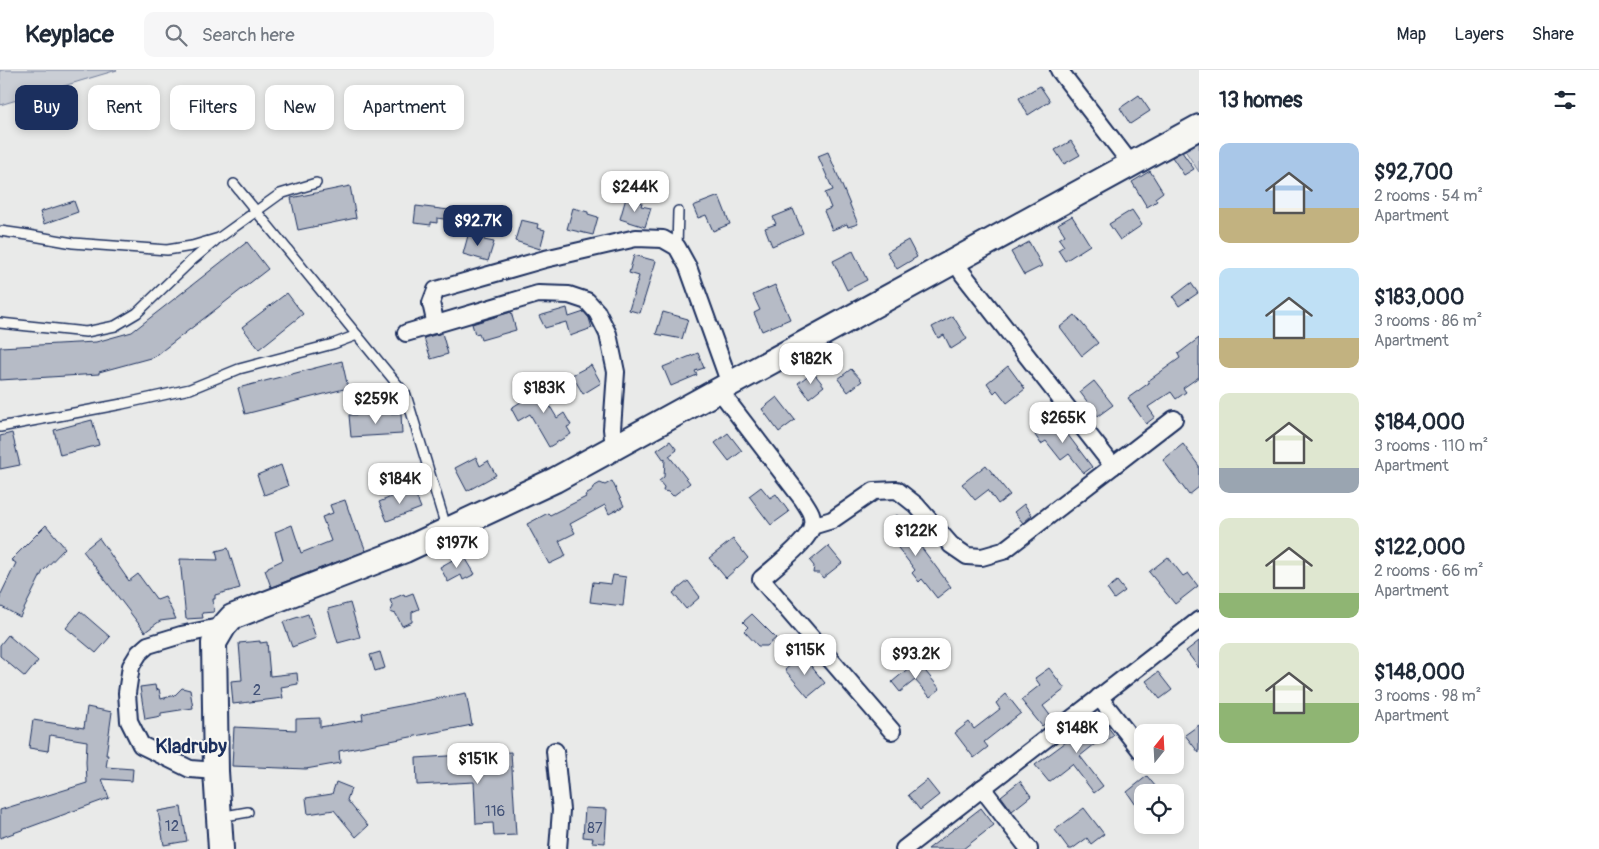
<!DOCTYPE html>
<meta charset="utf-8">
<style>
body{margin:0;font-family:Pangolin,sans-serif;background:#f6f6f7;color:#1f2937;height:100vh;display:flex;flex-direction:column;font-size:19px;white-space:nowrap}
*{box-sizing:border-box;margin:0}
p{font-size:16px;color:#747a83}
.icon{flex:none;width:28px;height:28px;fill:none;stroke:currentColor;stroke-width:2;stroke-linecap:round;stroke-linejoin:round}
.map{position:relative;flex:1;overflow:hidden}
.details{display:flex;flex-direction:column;background:#fff;width:400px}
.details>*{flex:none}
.banner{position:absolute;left:15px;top:15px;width:475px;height:45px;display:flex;gap:10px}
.needle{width:32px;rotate:18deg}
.fabs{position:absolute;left:1134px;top:654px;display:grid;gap:10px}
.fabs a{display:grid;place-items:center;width:50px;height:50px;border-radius:10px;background:#fff;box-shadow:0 2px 8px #0003;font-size:25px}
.price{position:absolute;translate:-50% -42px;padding:0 11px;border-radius:10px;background:#fff;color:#222;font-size:16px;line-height:32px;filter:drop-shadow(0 1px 2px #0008)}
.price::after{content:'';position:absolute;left:50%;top:30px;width:15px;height:11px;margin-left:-8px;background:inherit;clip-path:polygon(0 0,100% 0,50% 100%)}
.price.current{background:#1b2f5e;color:#fff}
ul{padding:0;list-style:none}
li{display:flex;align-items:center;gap:15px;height:125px;padding:0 20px}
li span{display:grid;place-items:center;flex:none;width:140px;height:100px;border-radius:10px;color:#555}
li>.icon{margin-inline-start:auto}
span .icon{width:60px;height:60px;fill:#fffc;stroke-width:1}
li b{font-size:21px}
h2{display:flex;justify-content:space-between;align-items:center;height:60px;padding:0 20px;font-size:21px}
.tag{padding:0 18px;border-radius:10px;background:#fff;box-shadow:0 2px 8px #0003;font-size:18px;line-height:45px}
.tag.current{background:#1b2f5e;color:#fff}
header{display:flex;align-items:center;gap:30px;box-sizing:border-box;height:70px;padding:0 25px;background:#fff;border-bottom:1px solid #e0e1e3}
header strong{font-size:24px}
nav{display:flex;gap:28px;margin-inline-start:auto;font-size:18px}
.search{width:350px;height:45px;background:#f6f6f7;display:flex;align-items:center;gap:12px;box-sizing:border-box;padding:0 18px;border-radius:10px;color:#747a83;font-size:19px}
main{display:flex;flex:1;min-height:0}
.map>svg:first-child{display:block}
.green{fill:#caced5;stroke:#727e9a}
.building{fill:#b6bbc6;stroke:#1b2f5e}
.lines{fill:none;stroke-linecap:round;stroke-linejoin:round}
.lane-casing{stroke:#1b2f5e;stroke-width:12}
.street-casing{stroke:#1b2f5e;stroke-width:20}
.secondary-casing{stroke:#1b2f5e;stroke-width:28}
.lane{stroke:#f6f6f2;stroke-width:9}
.street{stroke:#f6f6f2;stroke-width:16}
.secondary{stroke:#f6f6f2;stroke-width:24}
.labels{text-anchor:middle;stroke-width:4;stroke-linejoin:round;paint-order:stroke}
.number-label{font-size:15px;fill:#425278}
.quarter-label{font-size:20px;font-weight:bold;fill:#1b2f5e;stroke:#f6f6f2}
</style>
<header>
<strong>Keyplace</strong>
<div class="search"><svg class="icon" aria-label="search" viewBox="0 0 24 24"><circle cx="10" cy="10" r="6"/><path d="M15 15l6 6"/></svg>Search here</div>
<nav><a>Map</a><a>Layers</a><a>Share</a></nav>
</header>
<main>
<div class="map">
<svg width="1199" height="779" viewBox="0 0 1199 779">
<rect width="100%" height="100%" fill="#e9eae9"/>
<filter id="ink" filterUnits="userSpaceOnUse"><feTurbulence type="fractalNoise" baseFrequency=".02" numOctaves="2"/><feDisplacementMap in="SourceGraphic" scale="10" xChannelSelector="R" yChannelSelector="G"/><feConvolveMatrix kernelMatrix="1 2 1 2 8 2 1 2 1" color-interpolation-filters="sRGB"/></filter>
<g filter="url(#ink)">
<g class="green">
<path d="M0 0H117L0 35Z"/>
<path d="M1199 65V102L1181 74Z"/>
</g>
<g class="building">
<path d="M1040 16 1050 31 1028 45 1019 28Z"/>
<path d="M1139 25 1150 41 1130 54 1120 38Z"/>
<path d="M1071 71 1080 85 1064 94 1055 80Z"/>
<path d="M828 82 858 154 848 157 847 154 832 160 824 141 831 138 825 123 833 120 818 86Z"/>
<path d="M1182 82 1194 99 1184 105 1172 87Z"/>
<path d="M1150 101 1163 122 1155 128 1157 131 1147 137 1132 112Z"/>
<path d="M350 116 356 148 298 160 291 128Z"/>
<path d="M719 126 730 154 713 161 706 145 698 148 693 136Z"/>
<path d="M626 128 642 133 641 136 651 138 645 157 620 149Z"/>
<path d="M74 131 78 142 44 154 40 142Z"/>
<path d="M416 136 466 142 464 152 437 148V153L431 152V155L414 153Z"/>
<path d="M573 138 588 142V144L598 147 593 165 567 159Z"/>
<path d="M793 139 803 163 772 176 765 158 776 154 773 147Z"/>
<path d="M1132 140 1142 155 1120 170 1109 154Z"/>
<path d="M1072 146 1090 175 1065 191 1058 180 1064 176 1059 169 1065 165 1058 154Z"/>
<path d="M521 150 538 154 537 158 545 160 540 179 515 171Z"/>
<path d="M469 162 485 166 484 170 494 172 488 191 463 184Z"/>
<path d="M908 170 917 187 897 199 887 182Z"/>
<path d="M247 172 268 199 154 287 99 302V304L0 310V277L96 272 132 262Z"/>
<path d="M1029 172 1042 196 1024 205 1011 182Z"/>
<path d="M853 181 867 210 847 220 833 191Z"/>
<path d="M634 185 656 191 640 243 629 240 639 206 629 203Z"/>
<path d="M1191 213 1198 223 1179 236 1173 227Z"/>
<path d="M775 215 790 249 762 261 754 243 760 240 753 225Z"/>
<path d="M287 223 303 244 259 279 242 257Z"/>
<path d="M567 238 569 247 584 242 589 248 592 258 570 266 566 252 545 258 539 246Z"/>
<path d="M511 242 516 260 481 270 479 263 475 264 472 254Z"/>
<path d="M663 242 688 249 682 269 656 264Z"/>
<path d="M1075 245 1098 273 1082 286 1060 257Z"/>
<path d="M953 246 967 269 951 279 944 265 938 268 932 257Z"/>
<path d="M442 263 448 284 431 289 424 268Z"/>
<path d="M1199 268V307L1183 318 1186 322 1176 329 1171 322 1148 337 1155 347 1146 354 1128 328 1149 313 1148 311 1180 288 1178 284Z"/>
<path d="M698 283 704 298 695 301 697 305 671 316 663 297Z"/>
<path d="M342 291 348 318 245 344 238 318Z"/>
<path d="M591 295 601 313 583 324 572 305Z"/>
<path d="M1008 296 1025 319 1007 333 997 320 994 323 987 313Z"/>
<path d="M851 299 862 311 848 322 838 309Z"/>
<path d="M813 302 824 316 809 328 798 313Z"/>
<path d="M548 305 554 317 542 323 557 348 564 343 571 355 567 357 571 364 549 377 530 344 518 351 511 338 540 320 536 311Z"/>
<path d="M1094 311 1113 335 1098 346 1080 322Z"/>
<path d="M777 327 795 350 779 362 762 339Z"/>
<path d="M401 343 402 364 351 367 349 345Z"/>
<path d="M1056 349 1092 397 1084 403 1069 384 1061 390 1046 371 1041 374 1035 365Z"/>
<path d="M92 350 99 375 60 385 54 360Z"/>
<path d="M12 363 20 395 0 399V366Z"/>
<path d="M728 363 742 381 729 391 715 373Z"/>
<path d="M670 371 677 380 669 386 690 413 673 426 669 422 663 421 664 417 659 411 664 407 665 389 664 390 657 380Z"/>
<path d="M1183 374 1199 396V417L1189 425 1163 390Z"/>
<path d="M476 387 480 396 488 391 496 405 467 421 455 398Z"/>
<path d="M281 395 288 416 264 425 257 405Z"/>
<path d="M986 395 1010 425 998 434 988 420 975 430 962 414Z"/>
<path d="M612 411 624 436 609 444 605 435 570 454 575 463 559 471 566 486 549 494 527 454 548 443 550 445 586 427 585 425 591 422 593 417 600 413 605 415Z"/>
<path d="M761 417 770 428 776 424 789 442 771 455 749 426Z"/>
<path d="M413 418 421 438 387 451 379 432Z"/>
<path d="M345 430 356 462 358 461 366 481 271 517 265 500 268 498V497L283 490 275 462 292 455 301 483 331 471 322 447 333 443 330 435Z"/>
<path d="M1024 434 1032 445 1023 453 1014 442Z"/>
<path d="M897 445 951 517 937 528 922 509 919 512 912 503 915 500 882 457Z"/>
<path d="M46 455 65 478 43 501 20 547 0 536V526L16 493 11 490Z"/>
<path d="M99 468 129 511 138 504 157 530 165 527 176 549 160 551 145 562 83 481Z"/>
<path d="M733 469 748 488 726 508 709 488Z"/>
<path d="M828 476 842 493 823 508 819 503H813L814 496 810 491Z"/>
<path d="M228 478 240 518 215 525V529H213L214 542 202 543 203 548 186 549 180 489 218 490 216 481Z"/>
<path d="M463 484 475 504 463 510 461 505 448 512 440 497Z"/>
<path d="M1168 487 1183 506 1188 503 1198 516 1175 534 1149 502Z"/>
<path d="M613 505 626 507 623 536 590 532 593 512 611 514Z"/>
<path d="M688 511 700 527 686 539 673 523Z"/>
<path d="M1117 511 1125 521 1114 529 1107 519Z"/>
<path d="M413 523 419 539 412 542V552L402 556 396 544 390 542 393 537 390 530 404 524 405 526Z"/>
<path d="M350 533 360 567 338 573 328 539Z"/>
<path d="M80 541 110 567 96 583 66 558Z"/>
<path d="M308 544 316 568 292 577 283 552Z"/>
<path d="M752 544 776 568 767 576H758L744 561 748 557 743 552Z"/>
<path d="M8 565 38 591 25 607 0 586V575Z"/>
<path d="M260 571V573L267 572 270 606 297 603 298 614 281 617 283 628 233 634 231 611 242 610 239 573Z"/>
<path d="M1199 571V598L1186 581Z"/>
<path d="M380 582 385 598 375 601 370 585Z"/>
<path d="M802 585 825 613 808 627 785 600Z"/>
<path d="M917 591 940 619 930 627 915 610 900 622 892 612Z"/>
<path d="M1049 598 1065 619 1043 636 1052 648 1042 656 1021 630 1040 615 1035 608Z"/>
<path d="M1158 602 1172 620 1160 629 1146 611Z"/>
<path d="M155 615 156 620 159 619 161 629 175 625 182 618 190 620 193 638 161 643V646L145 649 140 617Z"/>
<path d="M466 623 472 655 339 681 340 693 306 699 232 696 234 657 296 660V649L320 648V657L363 650 362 644 374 641Z"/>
<path d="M1006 624 1021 643 984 672 988 677 974 688 955 663 969 652 974 659 1000 639 996 633Z"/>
<path d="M87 637 112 642 106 685H108L106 697 133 699 132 711 102 709 109 728 0 768V740L87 713 86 692 87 671 50 665 48 681 29 678 33 650 84 658Z"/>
<path d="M1100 647 1114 665 1103 674 1100 670 1080 686 1103 716 1094 723 1072 694 1049 712 1035 695Z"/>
<path d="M1199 655V683L1185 665Z"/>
<path d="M511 682 516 765 494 766 493 753 476 754 474 712 417 715 416 688Z"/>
<path d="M1147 706 1160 722H1142V744L1127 722Z"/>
<path d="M927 710 939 725 920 740 908 725Z"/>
<path d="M1020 711 1031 726 1012 741 1001 726Z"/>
<path d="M336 712 351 718 347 730 368 756 356 767 334 740 308 744 306 728 332 724Z"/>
<path d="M181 737 187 771 164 775 158 741Z"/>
<path d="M585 738 607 739 605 773 592 772 593 768 583 767Z"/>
<path d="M981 738 994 755 963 779H928Z"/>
<path d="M1084 738 1104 764 1091 774 1087 768 1072 779H1069L1055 760Z"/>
</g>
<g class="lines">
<g class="lane-casing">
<g id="lane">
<path d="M234 114 406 325 447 460"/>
<path d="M0 161 28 165 73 173 167 180 192 176 219 168 280 124 316 113"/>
<path d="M677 177 678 141"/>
<path d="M0 253 86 262 115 256 137 243 191 191 215 171"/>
<path d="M0 357 122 334 190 319 239 299 333 274 357 265"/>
<path d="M219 747 248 742"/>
</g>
</g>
<g class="street-casing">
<g id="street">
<path d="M1059 0 1131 94"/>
<path d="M955 191 963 204 1113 396"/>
<path d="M436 255 431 233 436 220 545 189 636 168 663 169 677 177 688 197 730 314"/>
<path d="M406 263 538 224 569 225 587 231 597 242 608 264 616 302 612 359 614 378"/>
<path d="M719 320 803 430C808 438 814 445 812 455 810 471 774 497 761 509L892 661"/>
<path d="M812 456 832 450 874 421 897 420 916 435 951 475 967 486 982 487 1003 481 1174 349"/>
<path d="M1099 627 1142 682"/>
<path d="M555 681 561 740 558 779"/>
<path d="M216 701 190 699 141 675 129 651 127 623 131 596 139 583 148 575 181 565 224 556"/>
<path d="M982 718 1029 779"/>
<path d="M904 779 1199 550"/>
</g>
</g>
<g class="secondary-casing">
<path id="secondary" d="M221 779 216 701 214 573 224 556 232 547 405 480 555 410 1199 57"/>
</g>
<use href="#lane" class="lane"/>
<use href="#street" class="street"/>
<use href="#secondary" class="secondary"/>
</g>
</g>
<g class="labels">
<g class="number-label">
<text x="257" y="625">2</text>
<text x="495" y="746">116</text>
<text x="172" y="761">12</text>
<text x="595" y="763">87</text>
</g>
<g class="quarter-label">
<text x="191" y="683">Kladruby</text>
</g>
</g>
</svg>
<div class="fabs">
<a><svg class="needle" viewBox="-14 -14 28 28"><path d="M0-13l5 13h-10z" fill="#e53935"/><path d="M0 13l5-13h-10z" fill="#747a83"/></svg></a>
<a><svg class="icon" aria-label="locate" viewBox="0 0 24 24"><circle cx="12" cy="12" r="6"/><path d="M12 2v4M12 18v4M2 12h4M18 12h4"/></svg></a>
</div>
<b class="price" style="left:635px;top:143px">$244K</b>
<b class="price current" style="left:478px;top:177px">$92.7K</b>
<b class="price" style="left:811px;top:315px">$182K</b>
<b class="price" style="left:544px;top:344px">$183K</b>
<b class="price" style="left:376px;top:355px">$259K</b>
<b class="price" style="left:1063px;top:374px">$265K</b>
<b class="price" style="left:400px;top:435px">$184K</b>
<b class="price" style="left:916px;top:487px">$122K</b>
<b class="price" style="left:457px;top:499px">$197K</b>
<b class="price" style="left:805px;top:606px">$115K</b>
<b class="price" style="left:916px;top:610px">$93.2K</b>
<b class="price" style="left:1077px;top:684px">$148K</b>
<b class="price" style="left:478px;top:715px">$151K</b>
<div class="banner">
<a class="tag current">Buy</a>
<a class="tag">Rent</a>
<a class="tag">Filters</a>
<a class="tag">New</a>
<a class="tag">Apartment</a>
</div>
</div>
<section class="details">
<h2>13 homes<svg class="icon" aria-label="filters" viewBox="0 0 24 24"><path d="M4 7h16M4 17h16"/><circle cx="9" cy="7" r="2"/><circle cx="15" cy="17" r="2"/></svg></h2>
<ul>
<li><span style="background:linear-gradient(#a9c7e8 65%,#c2b280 0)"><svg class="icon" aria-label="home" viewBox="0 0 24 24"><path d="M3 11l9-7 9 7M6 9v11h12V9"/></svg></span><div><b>$92,700</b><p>2 rooms · 54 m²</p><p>Apartment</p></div></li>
<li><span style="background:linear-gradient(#bfe0f5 70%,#c2b280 0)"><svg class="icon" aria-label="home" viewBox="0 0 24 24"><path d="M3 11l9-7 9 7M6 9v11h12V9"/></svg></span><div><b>$183,000</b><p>3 rooms · 86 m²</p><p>Apartment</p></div></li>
<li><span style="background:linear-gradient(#dfe7d0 75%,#9aa5b1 0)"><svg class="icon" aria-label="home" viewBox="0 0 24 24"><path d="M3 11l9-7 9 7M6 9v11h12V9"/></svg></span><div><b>$184,000</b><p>3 rooms · 110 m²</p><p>Apartment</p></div></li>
<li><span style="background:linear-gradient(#dfe7d0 75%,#8fb573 0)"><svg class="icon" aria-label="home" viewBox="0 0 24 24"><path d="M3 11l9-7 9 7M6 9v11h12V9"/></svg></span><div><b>$122,000</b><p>2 rooms · 66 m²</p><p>Apartment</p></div></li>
<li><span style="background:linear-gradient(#dfe7d0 60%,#8fb573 0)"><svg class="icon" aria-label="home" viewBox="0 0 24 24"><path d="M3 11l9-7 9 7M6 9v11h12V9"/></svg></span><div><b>$148,000</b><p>3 rooms · 98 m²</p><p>Apartment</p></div></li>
</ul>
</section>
</main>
